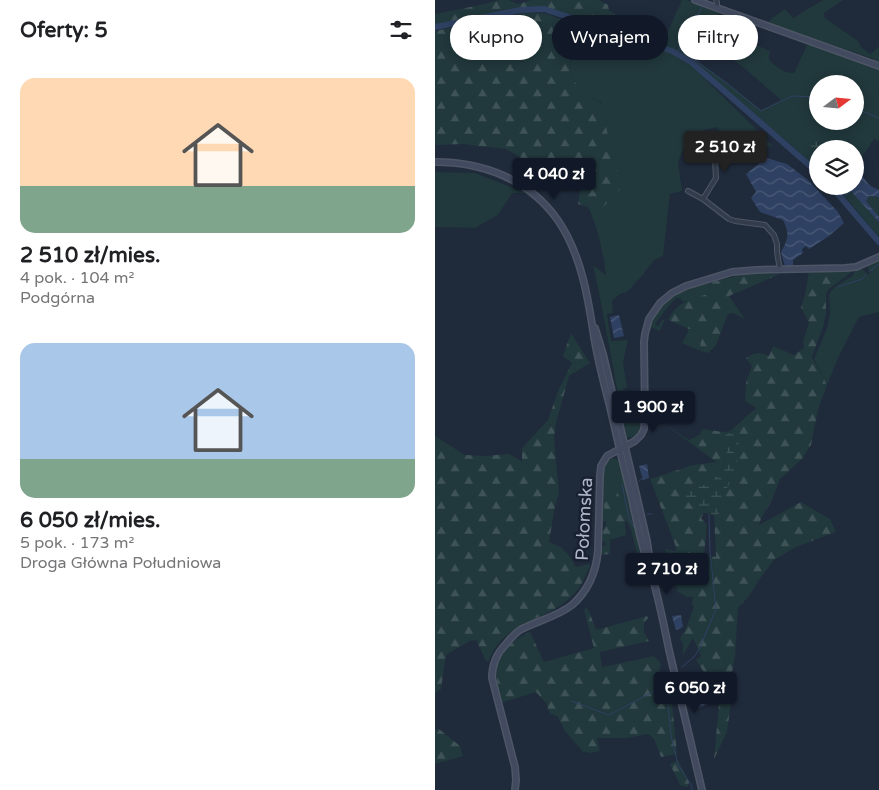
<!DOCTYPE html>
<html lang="pl">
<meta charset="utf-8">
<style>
body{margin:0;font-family:"Varela Round",sans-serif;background:#f6f6f6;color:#202124;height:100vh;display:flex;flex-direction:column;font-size:19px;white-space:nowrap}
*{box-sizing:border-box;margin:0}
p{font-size:16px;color:#757577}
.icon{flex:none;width:28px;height:28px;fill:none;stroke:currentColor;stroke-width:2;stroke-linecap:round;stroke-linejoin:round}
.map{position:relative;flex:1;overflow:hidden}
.side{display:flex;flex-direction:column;background:#fff;width:435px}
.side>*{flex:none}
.banner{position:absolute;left:15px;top:15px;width:354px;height:45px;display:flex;gap:10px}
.needle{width:32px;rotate:74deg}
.buttons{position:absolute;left:374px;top:75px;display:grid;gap:10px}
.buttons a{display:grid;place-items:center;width:55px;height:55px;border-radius:50%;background:#fff;box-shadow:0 2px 12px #0003;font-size:25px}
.price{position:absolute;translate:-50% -42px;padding:0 11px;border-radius:5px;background:#111827;color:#fff;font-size:16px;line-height:32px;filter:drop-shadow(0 1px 2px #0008)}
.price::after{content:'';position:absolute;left:50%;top:30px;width:15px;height:11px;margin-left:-8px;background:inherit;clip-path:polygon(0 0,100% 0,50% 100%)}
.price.selected{background:#222;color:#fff}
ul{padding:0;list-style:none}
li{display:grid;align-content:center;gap:10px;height:265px;padding:0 20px}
li span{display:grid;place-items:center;height:155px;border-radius:15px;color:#555}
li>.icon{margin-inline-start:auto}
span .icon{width:90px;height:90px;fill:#fffc;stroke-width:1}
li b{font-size:21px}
h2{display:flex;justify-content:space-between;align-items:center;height:60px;padding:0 20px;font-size:21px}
.tag{padding:0 18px;border-radius:22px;background:#fff;box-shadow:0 2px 12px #0003;font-size:18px;line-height:45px}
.tag.selected{background:#111827;color:#fff}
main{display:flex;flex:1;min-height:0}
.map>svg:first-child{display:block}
.green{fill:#21383c;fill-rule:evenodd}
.forest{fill:url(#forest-firs);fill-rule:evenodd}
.wetland{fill:url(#wetland-marsh)}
.water{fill:url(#water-waves)}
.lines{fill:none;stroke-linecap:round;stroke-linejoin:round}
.stream{stroke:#2f4162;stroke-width:1}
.river{stroke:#2f4162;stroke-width:6}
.street-casing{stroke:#4e5666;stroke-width:6}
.secondary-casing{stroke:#4e5666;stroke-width:8}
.street{stroke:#333c4b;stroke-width:4}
.secondary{stroke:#414a5f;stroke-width:5}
.labels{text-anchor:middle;stroke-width:5;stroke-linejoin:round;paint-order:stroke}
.street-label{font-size:18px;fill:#aeb6c8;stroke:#192130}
</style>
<main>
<section class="side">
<h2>Oferty: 5<svg class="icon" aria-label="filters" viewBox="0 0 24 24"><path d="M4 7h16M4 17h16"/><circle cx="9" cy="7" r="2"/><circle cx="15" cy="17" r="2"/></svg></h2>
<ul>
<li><span style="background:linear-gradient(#ffd9b3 70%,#7fa58c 0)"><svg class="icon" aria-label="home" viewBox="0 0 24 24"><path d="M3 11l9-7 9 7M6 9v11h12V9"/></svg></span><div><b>2 510 zł/mies.</b><p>4 pok. · 104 m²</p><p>Podgórna</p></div></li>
<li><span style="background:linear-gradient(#a9c7e8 75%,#7fa58c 0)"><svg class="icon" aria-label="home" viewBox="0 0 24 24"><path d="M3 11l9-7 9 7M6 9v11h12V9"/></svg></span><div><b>6 050 zł/mies.</b><p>5 pok. · 173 m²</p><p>Droga Główna Południowa</p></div></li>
</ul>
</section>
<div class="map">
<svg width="444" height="790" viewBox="0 0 444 790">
<defs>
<pattern id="forest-firs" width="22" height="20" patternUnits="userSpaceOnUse" patternTransform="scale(1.25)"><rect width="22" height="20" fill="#21383c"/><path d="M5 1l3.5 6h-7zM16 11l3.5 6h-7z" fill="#3f5357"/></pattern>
<pattern id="wetland-marsh" width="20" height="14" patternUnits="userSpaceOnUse" patternTransform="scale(1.25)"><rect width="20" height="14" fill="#21383c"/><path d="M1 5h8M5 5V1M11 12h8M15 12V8" fill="none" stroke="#3f5357"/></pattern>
<pattern id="water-waves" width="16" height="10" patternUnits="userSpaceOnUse" patternTransform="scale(1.25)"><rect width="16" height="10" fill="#2f4162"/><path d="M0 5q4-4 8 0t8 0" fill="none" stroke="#4b5a77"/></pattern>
</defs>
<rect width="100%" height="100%" fill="#1f2a3b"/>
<g class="green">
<path d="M247 0H252L285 12 280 26 298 32 293 47 315 54 319 44 335 51 334 59C339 66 350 74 359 73L373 43 434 64 444 69V141L439 139 420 167V149H382V169L355 144 247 54 227 46V42L231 35ZM262 34 270 38 309 68 346 100 326 110 284 77 247 50 248 46ZM382 84H420V121H382Z"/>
<path d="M388 0H408L389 13 390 18 423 41 427 48 435 54 444 47V62L439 59 333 23 337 18 350 9 358 18Z"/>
<path d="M134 22C155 27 175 33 196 39 217 46 235 51 254 63L338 146 303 149 281 127 255 134 243 162 247 191 235 194 228 256 219 260 207 276 192 292 185 294 177 301 178 313 172 314 176 341 193 340 188 362 192 388 188 389 190 404 208 403V417L204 431 198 438 192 437C179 380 171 322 158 265L171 275C168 252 163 228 153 207L164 211 166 102 148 93 136 76Z"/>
<path d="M0 172 40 173 91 193H77L63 215 40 228 0 227Z"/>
<path d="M401 186H411L444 222V237Z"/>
<path d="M434 196 444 197V217L431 201Z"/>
<path d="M444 260V312L424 317 404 356 392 385 379 359 392 328 395 314 394 295 396 291 401 286 417 276 421 269H427L434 275 433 266Z"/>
<path d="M277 282 273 294 248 302 245 298H241L233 307 220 324 223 326 227 320 230 319 225 331 214 327C230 294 244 291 277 282Z"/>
<path d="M254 329 264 331 266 337 265 351 247 343Z"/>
<path d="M179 458 184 460 187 465 213 576 208 577 196 530 192 521 188 523 166 521 168 472 173 460Z"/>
</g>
<g class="forest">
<path d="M64 0H73L83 4 97 0H164L173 5 174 10 227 42V46L110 7 86 8 0 25V14L45 5Z"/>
<path d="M92 12 112 14 134 22 136 76 148 93 165 102 186 189 164 211 143 204 150 159 133 158 104 168 71 149 27 144 0 145V31Z"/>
<path d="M417 269 418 271 394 289 391 294V314L388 327 377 357 392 385 383 410 376 445 367 459 345 479 337 500 326 519 324 525 366 502 395 519 401 532 361 547 339 560 326 577 315 595 303 608 300 657 297 672 298 688 292 732 279 759 285 693C277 682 268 672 261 660L266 656 258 638 248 655V644L245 639 246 636 250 631 254 620 259 607 257 605 258 597H252L243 592C238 577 234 564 230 549L241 551V547L215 479 258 465 281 462 228 423 254 440 264 435 268 429 288 432 295 431 321 408 310 401 311 382 317 366 311 358C321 353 323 351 334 356L338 346 359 355 369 348 368 341 374 323 366 307 370 295 374 271ZM269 512 279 513 281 557 269 554 272 525 266 518Z"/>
<path d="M310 274H345L294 296 310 319 298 313 293 314 281 345 273 353 265 351 266 337 264 331 254 329 233 320C243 301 254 300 273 294L277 282Z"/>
<path d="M136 333 155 363 134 376 121 423 119 438 124 493 120 506 114 542 126 547 133 554 141 567 155 564V566C150 577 146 588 137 596 111 622 68 621 54 661H51L41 640 35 641 11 655 6 689 0 693V436L30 455 50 456 74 454 87 461V448L113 420 123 391 137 363 128 356Z"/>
<path d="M172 488 182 489 189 516 191 535 175 540V554L166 555 167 546 171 545 170 542 167 541 168 531 171 525 169 503Z"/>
<path d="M151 607 154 611 161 630 212 616 213 618 209 623V632L214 641 165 652 167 667 219 656 226 663 223 679 231 685 237 703 242 754 226 757 219 739 213 734 192 738H162L165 751 155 753 148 752 130 731 122 716 115 714 111 703 101 692 69 702H66C63 688 58 671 65 658 66 655 70 651 72 648 78 641 87 635 95 632L109 662 159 648 149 610Z"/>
<path d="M4 729 25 746 28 756 0 764V730Z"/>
<path d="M243 760 254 782 253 787 245 785 235 764Z"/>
</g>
<g class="wetland">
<path d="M380 132 386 149H382V152L370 143Z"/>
<path d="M301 431 304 439 302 463 300 472 288 496 284 514C274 517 254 509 251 497 251 496 252 490 252 489L272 484 287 474 294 463 293 456 290 448V435Z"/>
</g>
<g class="water">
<path d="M331 158 352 164 373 180 403 212 409 223 394 236 374 249 371 246 367 249 368 253 358 260V266L350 267 346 252C353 239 355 234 348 220L325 212 316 198 321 192 311 174Z"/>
<path d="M420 173C430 175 429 181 436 186 438 188 441 188 444 190V197L434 196 431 201 444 217V222L411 186H420Z"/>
<path d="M184 315 189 336 179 338 175 317Z"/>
<path d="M212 464 214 478 208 480 204 466Z"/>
<path d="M246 615 248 627 241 630 237 616Z"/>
<path d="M269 678 282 699 264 708 256 683Z"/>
</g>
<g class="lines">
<g class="stream">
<path d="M245 49 293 84 326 111 357 96 382 97"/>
<path d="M242 53 267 7"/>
<path d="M420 108 444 118"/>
<path d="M406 198 417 191"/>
<path d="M435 271 444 264"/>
<path d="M403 287 427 279 431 275"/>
<path d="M204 481 208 478"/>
<path d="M187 484 194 518 199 527"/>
<path d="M212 514H217"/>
<path d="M247 667 260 656 265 647 281 609 275 551 274 515"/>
<path d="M231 685 236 735 243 765 257 786V790"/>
<path d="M136 701 174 715 231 685 234 681"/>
</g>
<g class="river">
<path d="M0 27 86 10 109 9 237 51 256 62 382 172"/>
<path d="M396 186 444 242"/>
</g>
<g class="street-casing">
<g id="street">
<path d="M281 0 282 2V8"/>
<path d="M253 191 268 199 294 219 300 221 330 225 339 235 342 244V252L345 270"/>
<path d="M268 199 281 178 280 160 281 137"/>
</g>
</g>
<g class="secondary-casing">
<g id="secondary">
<path d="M260 0 444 66"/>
<path d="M0 162C48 162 93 179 122 219 146 253 153 297 159 337 163 360 169 384 175 407 182 438 189 469 197 499 201 520 206 541 212 562 213 567 216 571 217 576 224 600 229 625 234 650 245 697 256 743 267 790"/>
<path d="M160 328 168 354 201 493 212 541 216 568"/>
<path d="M80 790 81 780 80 767 57 678C57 664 61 654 71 644 75 639 79 634 85 630 101 621 122 617 137 605 153 591 161 572 163 551L165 476 166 466 172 456 200 441 206 435 209 429 210 418 209 342 210 334 214 319 225 303 237 293 251 286 297 272 321 270 410 268 421 267 444 257"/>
</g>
</g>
<use href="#street" class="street"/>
<use href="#secondary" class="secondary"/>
</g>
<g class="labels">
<g class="street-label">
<text transform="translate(149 519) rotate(-87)" y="6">Połomska</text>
</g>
</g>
</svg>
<div class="buttons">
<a><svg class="needle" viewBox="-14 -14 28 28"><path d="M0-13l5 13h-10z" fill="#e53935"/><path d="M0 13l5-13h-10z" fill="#757577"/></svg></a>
<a><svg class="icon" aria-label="layers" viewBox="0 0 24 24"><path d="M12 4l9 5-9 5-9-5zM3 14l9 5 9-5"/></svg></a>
</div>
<b class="price selected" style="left:290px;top:173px">2 510 zł</b>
<b class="price" style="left:119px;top:200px">4 040 zł</b>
<b class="price" style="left:218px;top:433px">1 900 zł</b>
<b class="price" style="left:232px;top:595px">2 710 zł</b>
<b class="price" style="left:260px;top:714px">6 050 zł</b>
<div class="banner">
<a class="tag">Kupno</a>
<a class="tag selected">Wynajem</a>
<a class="tag">Filtry</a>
</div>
</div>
</main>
